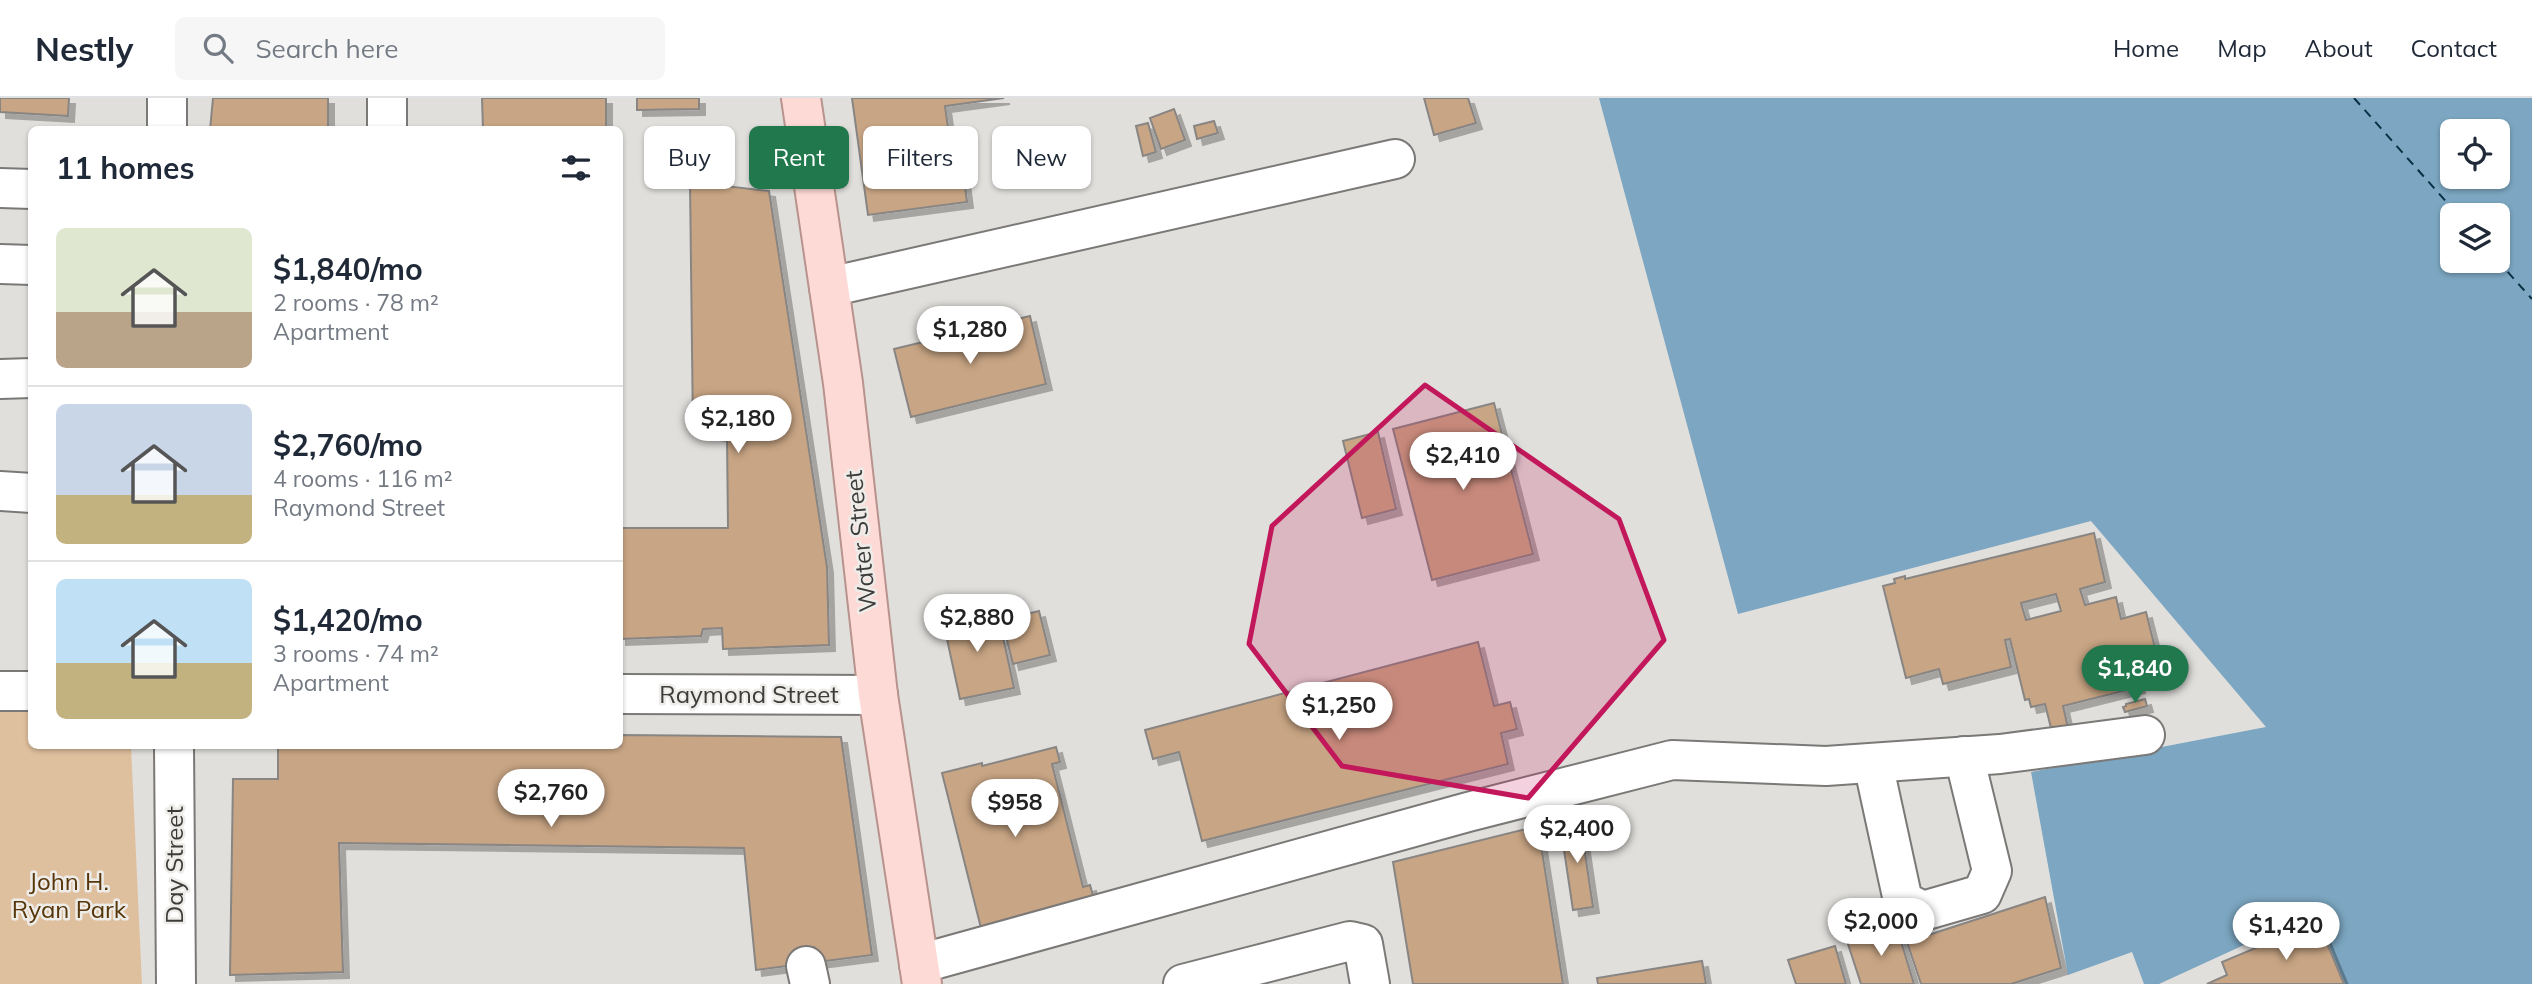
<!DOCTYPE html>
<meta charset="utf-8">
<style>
body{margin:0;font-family:Mulish,sans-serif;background:#f6f6f7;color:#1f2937;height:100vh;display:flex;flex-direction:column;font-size:26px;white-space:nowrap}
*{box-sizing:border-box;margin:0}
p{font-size:23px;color:#747a83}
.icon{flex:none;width:38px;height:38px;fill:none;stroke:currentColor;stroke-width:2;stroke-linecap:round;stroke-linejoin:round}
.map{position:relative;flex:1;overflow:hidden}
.drawer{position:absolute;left:28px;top:28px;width:595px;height:623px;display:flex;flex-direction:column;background:#fff;border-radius:10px;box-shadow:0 2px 5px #0004}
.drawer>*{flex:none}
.guide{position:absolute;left:644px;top:28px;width:665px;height:63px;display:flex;gap:14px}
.buttons{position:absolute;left:2440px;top:21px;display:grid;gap:14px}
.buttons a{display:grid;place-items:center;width:70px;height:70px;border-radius:10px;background:#fff;box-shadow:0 2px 5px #0004;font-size:35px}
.price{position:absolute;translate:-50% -60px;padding:0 16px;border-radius:24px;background:#fff;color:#222;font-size:23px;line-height:46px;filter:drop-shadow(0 2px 4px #0008)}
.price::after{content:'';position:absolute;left:50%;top:42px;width:21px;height:16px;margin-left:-10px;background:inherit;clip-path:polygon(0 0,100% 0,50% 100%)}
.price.selected{background:#20784c;color:#fff}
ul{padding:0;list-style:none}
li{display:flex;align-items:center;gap:21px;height:175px;padding:0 28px}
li+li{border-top:2px solid #e0e1e3}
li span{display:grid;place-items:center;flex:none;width:196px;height:140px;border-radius:10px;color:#555}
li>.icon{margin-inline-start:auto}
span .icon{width:84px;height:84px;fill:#fffc;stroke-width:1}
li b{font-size:30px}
h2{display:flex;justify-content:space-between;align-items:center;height:84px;padding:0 28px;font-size:30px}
.pill{padding:0 24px;border-radius:10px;background:#fff;box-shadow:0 2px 5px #0004;font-size:24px;line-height:63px}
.pill.selected{background:#20784c;color:#fff}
header{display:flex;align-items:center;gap:42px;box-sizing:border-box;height:98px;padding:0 35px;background:#fff;border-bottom:2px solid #e0e1e3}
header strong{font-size:33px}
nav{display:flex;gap:38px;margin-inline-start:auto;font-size:24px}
.search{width:490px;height:63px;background:#f6f6f7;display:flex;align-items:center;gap:18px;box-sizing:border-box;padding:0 24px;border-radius:10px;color:#747a83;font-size:26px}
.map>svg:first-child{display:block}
.green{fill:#dfc09e}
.water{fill:#7ca6c1;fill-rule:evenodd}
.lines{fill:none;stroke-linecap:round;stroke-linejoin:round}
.ferry{stroke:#0b3044;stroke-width:2;stroke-dasharray:9 7;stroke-linecap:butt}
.building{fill:#c8a584;stroke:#888583;stroke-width:2;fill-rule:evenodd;filter:url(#shadow)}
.minor-casing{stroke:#7b7977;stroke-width:42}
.major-casing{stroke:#b8938d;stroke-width:42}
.minor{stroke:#fff;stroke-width:38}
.major{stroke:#fddad5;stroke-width:38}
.marked{fill:#c2185b;fill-opacity:0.2;stroke:#c2185b;stroke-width:5;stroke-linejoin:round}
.labels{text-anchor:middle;stroke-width:5;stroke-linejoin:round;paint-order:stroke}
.street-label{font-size:24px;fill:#3d3c3b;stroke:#eeece9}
.park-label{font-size:24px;fill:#563609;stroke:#eeece9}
</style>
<header>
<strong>Nestly</strong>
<div class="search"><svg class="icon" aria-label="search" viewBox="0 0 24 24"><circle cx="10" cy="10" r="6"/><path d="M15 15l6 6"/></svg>Search here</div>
<nav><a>Home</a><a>Map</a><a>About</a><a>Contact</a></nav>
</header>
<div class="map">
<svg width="2532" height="886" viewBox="0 0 2532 886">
<defs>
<filter id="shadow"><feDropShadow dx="6" dy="6" stdDeviation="0" flood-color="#0004"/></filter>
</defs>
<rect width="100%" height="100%" fill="#e1dfdc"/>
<path class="green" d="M0 610H31L32 648H131L142 886H0Z"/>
<path class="water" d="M1599 0H2532V886H2342L2318 813 2159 886H2144L2132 854 2068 877 2031 674 2266 629 2091 423 1738 516ZM2452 33H2497V79H2452ZM2452 117H2497V163H2452Z"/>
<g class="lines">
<g class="ferry">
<path d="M2354 0 2458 117"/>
<path d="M2497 162 2532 201"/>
</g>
</g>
<g class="building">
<path d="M0 0H69L68 18 0 14Z"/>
<path d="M213 0H328V32H210Z"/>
<path d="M482 0H606V32H483Z"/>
<path d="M637 0H699V11L637 12Z"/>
<path d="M852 0H1004L945 8 950 44 959 42 967 104 868 117Z"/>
<path d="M1424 0H1468L1476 25 1434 37Z"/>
<path d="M1174 11 1185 42 1161 51 1150 20Z"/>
<path d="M1214 23 1218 35 1197 41 1194 28Z"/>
<path d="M1148 25 1156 54 1143 58 1136 28Z"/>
<path d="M690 84 769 93 827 469 829 547 723 551 722 530 703 531 701 538 620 541V430H728L727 338 693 333Z"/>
<path d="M1030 218 1046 286 911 319 894 251Z"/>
<path d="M1494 305 1533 456 1432 482 1393 331Z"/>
<path d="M1378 334 1396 411 1362 420 1343 343Z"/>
<path d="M2094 435 2105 484 2080 491 2085 507 2116 499 2121 521 2146 514 2157 558 2132 564 2139 589 2063 608 2068 630 2052 634 2045 606 2031 609 2029 601 2025 602 2010 541 2005 542 2011 569 1943 586 1939 571 1906 580 1883 488 1895 485 1894 481 1905 478V481ZM2056 496 2061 513 2026 522 2021 505Z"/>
<path d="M989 509 996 540 1003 539 1014 590 960 601 942 518Z"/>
<path d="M1039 513 1050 557 1013 566 1002 522Z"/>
<path d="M1478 544 1494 608 1510 604 1517 631 1501 635 1508 666 1202 743 1179 654 1153 661 1145 632Z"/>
<path d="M2145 601 2147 608 2125 614 2123 609 2126 608V606Z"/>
<path d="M620 637 841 639 872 857 756 872 744 750 339 745 343 874 230 877 233 681H278V648H620Z"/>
<path d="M1056 649 1060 664 1052 666 1083 789 1090 787 1094 801 982 834 942 675 982 665V668Z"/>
<path d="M1580 722 1593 809 1573 812 1560 725Z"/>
<path d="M1538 728 1563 886H1413L1393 764Z"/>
<path d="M2045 799 2061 870 2011 886H1921L1907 844Z"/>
<path d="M2318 824 2344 886H2207L2227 877 2222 864Z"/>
<path d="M1896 827 1914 886H1861L1847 843Z"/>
<path d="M1835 848 1846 886H1796L1788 862Z"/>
<path d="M1702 863 1706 886H1598L1597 880Z"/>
</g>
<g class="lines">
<g class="minor-casing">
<g id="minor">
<path d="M167 0V32"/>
<path d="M387 0V32"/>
<path d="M0 90 32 91"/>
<path d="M0 166 32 167"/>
<path d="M829 189 1395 61"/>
<path d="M0 281 32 280"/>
<path d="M0 393 32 395"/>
<path d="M0 593H32"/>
<path d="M620 596 878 597"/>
<path d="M174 648 176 886"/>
<path d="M1873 665 1903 803 1923 813 1982 796 1992 773 1964 658"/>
<path d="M919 866 1468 714 1672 662 1826 668 2000 656 2145 637"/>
<path d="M806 868 810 886"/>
<path d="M1183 886 1350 843 1363 846 1370 886"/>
</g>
</g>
<g class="major-casing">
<path id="major" d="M801 0 843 285 878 597 922 886"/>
</g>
<use href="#minor" class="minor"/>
<use href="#major" class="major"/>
</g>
<path class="marked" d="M1425 287 1619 421 1664 542 1528 700 1342 668 1249 546 1272 428Z"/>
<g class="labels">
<g class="street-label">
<text transform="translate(861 443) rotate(-96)" y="8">Water Street</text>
<text x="749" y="605">Raymond Street</text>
<text transform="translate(175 767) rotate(-90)" y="8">Day Street</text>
</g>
<g class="park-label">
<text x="69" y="792">John H.<tspan x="69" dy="28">Ryan Park</tspan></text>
</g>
</g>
</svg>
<div class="buttons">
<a><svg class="icon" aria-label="locate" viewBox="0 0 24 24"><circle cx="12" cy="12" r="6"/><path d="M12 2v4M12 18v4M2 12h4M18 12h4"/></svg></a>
<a><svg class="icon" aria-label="layers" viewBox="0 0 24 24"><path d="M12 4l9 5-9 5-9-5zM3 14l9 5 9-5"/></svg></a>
</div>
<b class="price" style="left:970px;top:268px">$1,280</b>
<b class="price" style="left:738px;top:357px">$2,180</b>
<b class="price" style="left:1463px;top:394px">$2,410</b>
<b class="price" style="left:977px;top:556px">$2,880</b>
<b class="price selected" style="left:2135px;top:607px">$1,840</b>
<b class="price" style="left:1339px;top:644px">$1,250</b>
<b class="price" style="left:551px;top:731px">$2,760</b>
<b class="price" style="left:1015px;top:741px">$958</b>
<b class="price" style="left:1577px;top:767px">$2,400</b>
<b class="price" style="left:1881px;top:860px">$2,000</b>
<b class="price" style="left:2286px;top:864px">$1,420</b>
<div class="guide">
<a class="pill">Buy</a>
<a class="pill selected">Rent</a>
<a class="pill">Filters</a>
<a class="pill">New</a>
</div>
<section class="drawer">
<h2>11 homes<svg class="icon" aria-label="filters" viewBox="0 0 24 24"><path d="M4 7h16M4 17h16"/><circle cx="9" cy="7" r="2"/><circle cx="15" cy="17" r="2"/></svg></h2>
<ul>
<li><span style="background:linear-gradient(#dfe7d0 60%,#b9a48a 0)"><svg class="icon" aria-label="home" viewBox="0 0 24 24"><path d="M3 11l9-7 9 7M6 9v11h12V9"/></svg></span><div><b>$1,840/mo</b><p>2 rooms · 78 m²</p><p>Apartment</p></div></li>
<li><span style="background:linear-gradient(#c9d6e8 65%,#c2b280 0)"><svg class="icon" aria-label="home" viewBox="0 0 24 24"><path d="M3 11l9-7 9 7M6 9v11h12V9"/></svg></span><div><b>$2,760/mo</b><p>4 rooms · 116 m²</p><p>Raymond Street</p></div></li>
<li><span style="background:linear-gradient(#bfe0f5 60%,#c2b280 0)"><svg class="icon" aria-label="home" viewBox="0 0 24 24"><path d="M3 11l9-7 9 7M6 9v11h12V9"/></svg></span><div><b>$1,420/mo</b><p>3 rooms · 74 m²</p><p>Apartment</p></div></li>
</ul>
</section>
</div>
